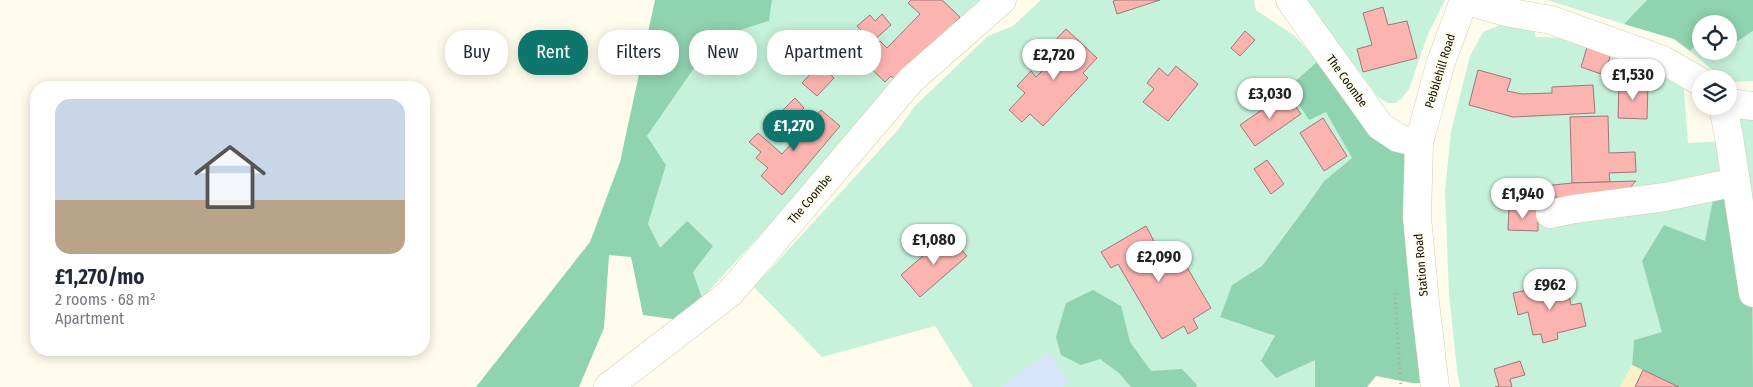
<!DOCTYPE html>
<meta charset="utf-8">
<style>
body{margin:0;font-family:"Fira Sans Condensed",sans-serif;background:#f6f6f7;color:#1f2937;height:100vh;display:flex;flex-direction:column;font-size:19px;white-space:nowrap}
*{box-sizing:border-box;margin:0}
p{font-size:16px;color:#747a83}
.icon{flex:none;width:28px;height:28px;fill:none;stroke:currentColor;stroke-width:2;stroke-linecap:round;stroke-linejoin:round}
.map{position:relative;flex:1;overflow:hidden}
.details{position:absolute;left:30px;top:81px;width:400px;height:275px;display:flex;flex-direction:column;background:#fff;border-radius:20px;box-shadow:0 2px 12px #0003}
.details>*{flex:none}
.guide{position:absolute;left:445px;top:30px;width:475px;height:45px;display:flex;gap:10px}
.tools{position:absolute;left:1692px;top:15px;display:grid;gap:10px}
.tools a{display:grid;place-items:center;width:45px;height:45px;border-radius:50%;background:#fff;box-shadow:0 2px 12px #0003;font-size:25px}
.price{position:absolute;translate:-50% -42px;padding:0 11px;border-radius:18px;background:#fff;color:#222;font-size:16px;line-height:32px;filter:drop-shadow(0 1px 2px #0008)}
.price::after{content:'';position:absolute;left:50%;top:30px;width:15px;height:11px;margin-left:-8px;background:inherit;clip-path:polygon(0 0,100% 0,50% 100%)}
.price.active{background:#0f766e;color:#fff}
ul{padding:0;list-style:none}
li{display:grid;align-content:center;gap:10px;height:265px;padding:0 25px}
li span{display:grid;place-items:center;height:155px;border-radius:15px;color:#555}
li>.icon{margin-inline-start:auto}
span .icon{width:90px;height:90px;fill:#fffc;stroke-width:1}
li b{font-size:21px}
.chip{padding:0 18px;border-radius:20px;background:#fff;box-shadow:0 2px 12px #0003;font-size:18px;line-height:45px}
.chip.active{background:#0f766e;color:#fff}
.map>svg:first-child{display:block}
.built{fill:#f9f1c4}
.green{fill:#c6f1da}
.forest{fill:#90d3b0}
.water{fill:#d6e5fb}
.building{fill:#fcb4b1;stroke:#9e7776}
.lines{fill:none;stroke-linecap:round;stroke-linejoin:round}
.minor-casing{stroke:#d5cfaa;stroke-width:29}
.major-casing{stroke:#d5cfaa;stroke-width:29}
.path{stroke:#adaa9d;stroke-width:3;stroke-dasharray:1 4;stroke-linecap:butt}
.minor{stroke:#fff;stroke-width:28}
.major{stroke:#fff;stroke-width:28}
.labels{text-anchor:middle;stroke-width:4.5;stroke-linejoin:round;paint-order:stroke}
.street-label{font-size:12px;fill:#0e0b02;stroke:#fffced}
</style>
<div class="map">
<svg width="1753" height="387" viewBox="0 0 1753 387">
<rect width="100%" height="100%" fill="#fffced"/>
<path class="built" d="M1632 365 1679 387H1620Z"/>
<g class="green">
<path d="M772 0H995L820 170 702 298 692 272 660 249 648 224 666 165 647 136 715 38 769 21Z"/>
<path d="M1041 0H1254L1256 10 1295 36 1318 61 1288 86 1326 111 1352 158 1324 181 1308 204 1262 266 1232 285 1220 317 1275 336 1315 360V387H973L935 326 822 357 754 287 898 130 914 107 988 36 1013 26Z"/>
<path d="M1306 0H1445L1428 34 1409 89 1401 99 1395 103H1387L1378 97Z"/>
<path d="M1547 0H1647L1624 24Z"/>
<path d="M1505 23 1534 28 1536 37C1586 36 1637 63 1683 80L1688 143 1723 141 1728 194H1714L1705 242 1662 332 1634 340 1632 365 1620 387H1460L1457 370 1449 294 1445 191 1451 132 1470 56 1483 32Z"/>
<path d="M1753 31V81L1729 82V79H1723L1690 51 1700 40H1701V51H1729V41H1738Z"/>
<path d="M1737 112H1753V203L1752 194Z"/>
</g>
<g class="forest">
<path d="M655 0H772L769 21 715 38 647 136 666 165 648 224 660 248 687 221 713 246 693 272 702 298 680 320 643 315 631 257 609 255 604 328 579 387H476L590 242 620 162Z"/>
<path d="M1647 0H1753V31L1738 41H1729V24H1701V40L1690 51 1674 39 1624 24Z"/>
<path d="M1318 61 1404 152 1411 168 1422 383H1412L1376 376 1367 387H1315V360L1276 378 1261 361 1275 336 1220 317 1232 285 1262 266 1308 204 1324 181 1352 158 1326 112 1309 120 1288 87Z"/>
<path d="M1714 194H1752L1753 387H1679L1632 365 1634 340 1662 332 1642 261 1664 225 1705 241Z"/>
<path d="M1093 290 1121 306 1130 342 1151 371 1182 369 1197 385 1196 387H1131L1119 373 1100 359 1081 365 1061 355 1056 337 1066 303Z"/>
</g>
<path class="water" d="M1049 353 1069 383 1062 387H1004L1002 385Z"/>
<g class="building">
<path d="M911 0H942L960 17 897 83 891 76 885 82 862 60 880 41 887 48 920 14 908 3Z"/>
<path d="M1117 0H1160L1117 14 1113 1Z"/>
<path d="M1383 7 1388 25 1407 21 1417 58 1363 72 1357 49 1372 45 1363 13Z"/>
<path d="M882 14 891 25 872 42 857 26 870 15 875 21Z"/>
<path d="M1066 29 1097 58 1083 73 1088 78 1043 126 1030 114 1022 122 1009 110 1025 93 1017 86 1031 71 1036 77 1058 55 1049 47Z"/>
<path d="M1245 31 1255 40 1240 56 1231 48Z"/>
<path d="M1588 44 1612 51 1604 75 1581 67Z"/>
<path d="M820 64 834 78 817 96 802 83Z"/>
<path d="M1176 66 1198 84 1168 121 1143 102 1154 89 1147 83 1159 68 1168 76Z"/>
<path d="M1478 70 1511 79 1507 91 1522 94 1552 93V87L1593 85 1595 113 1513 117 1469 105Z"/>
<path d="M1619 84 1648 85 1647 119 1618 118Z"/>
<path d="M1286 93 1301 114 1255 146 1240 125Z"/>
<path d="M795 98 804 108 788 124 779 114Z"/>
<path d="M821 110 840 126 782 195 761 176 768 168 756 158 761 152 749 142 758 133 782 154Z"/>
<path d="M1608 116 1609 153 1635 152 1636 172 1609 173 1610 182 1572 183 1570 117Z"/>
<path d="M1323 118 1347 156 1324 171 1300 133Z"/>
<path d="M1267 160 1284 184 1271 194 1254 169Z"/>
<path d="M1636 181 1623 195 1566 204 1553 195 1507 203V190L1572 183Z"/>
<path d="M1509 208 1538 209V231L1508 230Z"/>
<path d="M1146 226 1156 245 1147 250 1152 260 1175 247 1211 308 1193 319 1198 328 1188 334 1184 326 1162 339 1118 264 1111 268 1101 252Z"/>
<path d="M948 234 967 256 920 297 901 275Z"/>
<path d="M1566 282 1571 305 1581 303 1586 326 1557 333 1558 339 1543 343 1541 334 1533 335 1528 312 1518 315 1513 293Z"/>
<path d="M1520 361 1525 375 1510 379 1512 387H1495L1499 386 1494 369Z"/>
<path d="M1643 370 1679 387H1635Z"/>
</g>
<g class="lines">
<g class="minor-casing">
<g id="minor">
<path d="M1290 0 1380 126 1398 138 1419 143"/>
<path d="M1464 0 1506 12 1551 20 1663 60 1701 82"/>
<path d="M1729 103 1753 106"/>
<path d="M1723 106 1729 137 1753 293"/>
<path d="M1550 214 1574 209 1665 197 1736 182"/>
<path d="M608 387 730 293 911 80 1002 0"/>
</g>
</g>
<g class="major-casing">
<path id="major" d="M1435 387 1425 302 1417 217 1419 143 1440 65 1464 0"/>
</g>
<path class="path" d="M1395 293 1401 387"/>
<use href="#minor" class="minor"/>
<use href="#major" class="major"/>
</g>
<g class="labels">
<g class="street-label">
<text transform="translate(1440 71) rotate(-73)" y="4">Pebblehill Road</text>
<text transform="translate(1347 81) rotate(54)" y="4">The Coombe</text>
<text transform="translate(810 199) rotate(-50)" y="4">The Coombe</text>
<text transform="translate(1421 265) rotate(-95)" y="4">Station Road</text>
</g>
</g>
</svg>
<div class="tools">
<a><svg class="icon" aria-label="locate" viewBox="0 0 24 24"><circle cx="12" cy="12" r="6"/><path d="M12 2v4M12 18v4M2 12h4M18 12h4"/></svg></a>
<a><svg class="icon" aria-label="layers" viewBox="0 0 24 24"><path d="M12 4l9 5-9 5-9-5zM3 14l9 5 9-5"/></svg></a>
</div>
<b class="price" style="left:1054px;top:81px">£2,720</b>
<b class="price" style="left:1633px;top:101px">£1,530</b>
<b class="price" style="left:1270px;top:120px">£3,030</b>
<b class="price active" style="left:794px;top:152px">£1,270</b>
<b class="price" style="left:1523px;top:220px">£1,940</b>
<b class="price" style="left:934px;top:266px">£1,080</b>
<b class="price" style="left:1159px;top:283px">£2,090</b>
<b class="price" style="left:1550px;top:311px">£962</b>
<div class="guide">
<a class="chip">Buy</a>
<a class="chip active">Rent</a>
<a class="chip">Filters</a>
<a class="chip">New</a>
<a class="chip">Apartment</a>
</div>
<section class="details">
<ul>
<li><span style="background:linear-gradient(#c9d6e8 65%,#b9a48a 0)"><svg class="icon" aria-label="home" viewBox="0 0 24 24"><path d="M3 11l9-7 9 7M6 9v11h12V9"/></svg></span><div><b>£1,270/mo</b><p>2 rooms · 68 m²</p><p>Apartment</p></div></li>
</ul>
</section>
</div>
